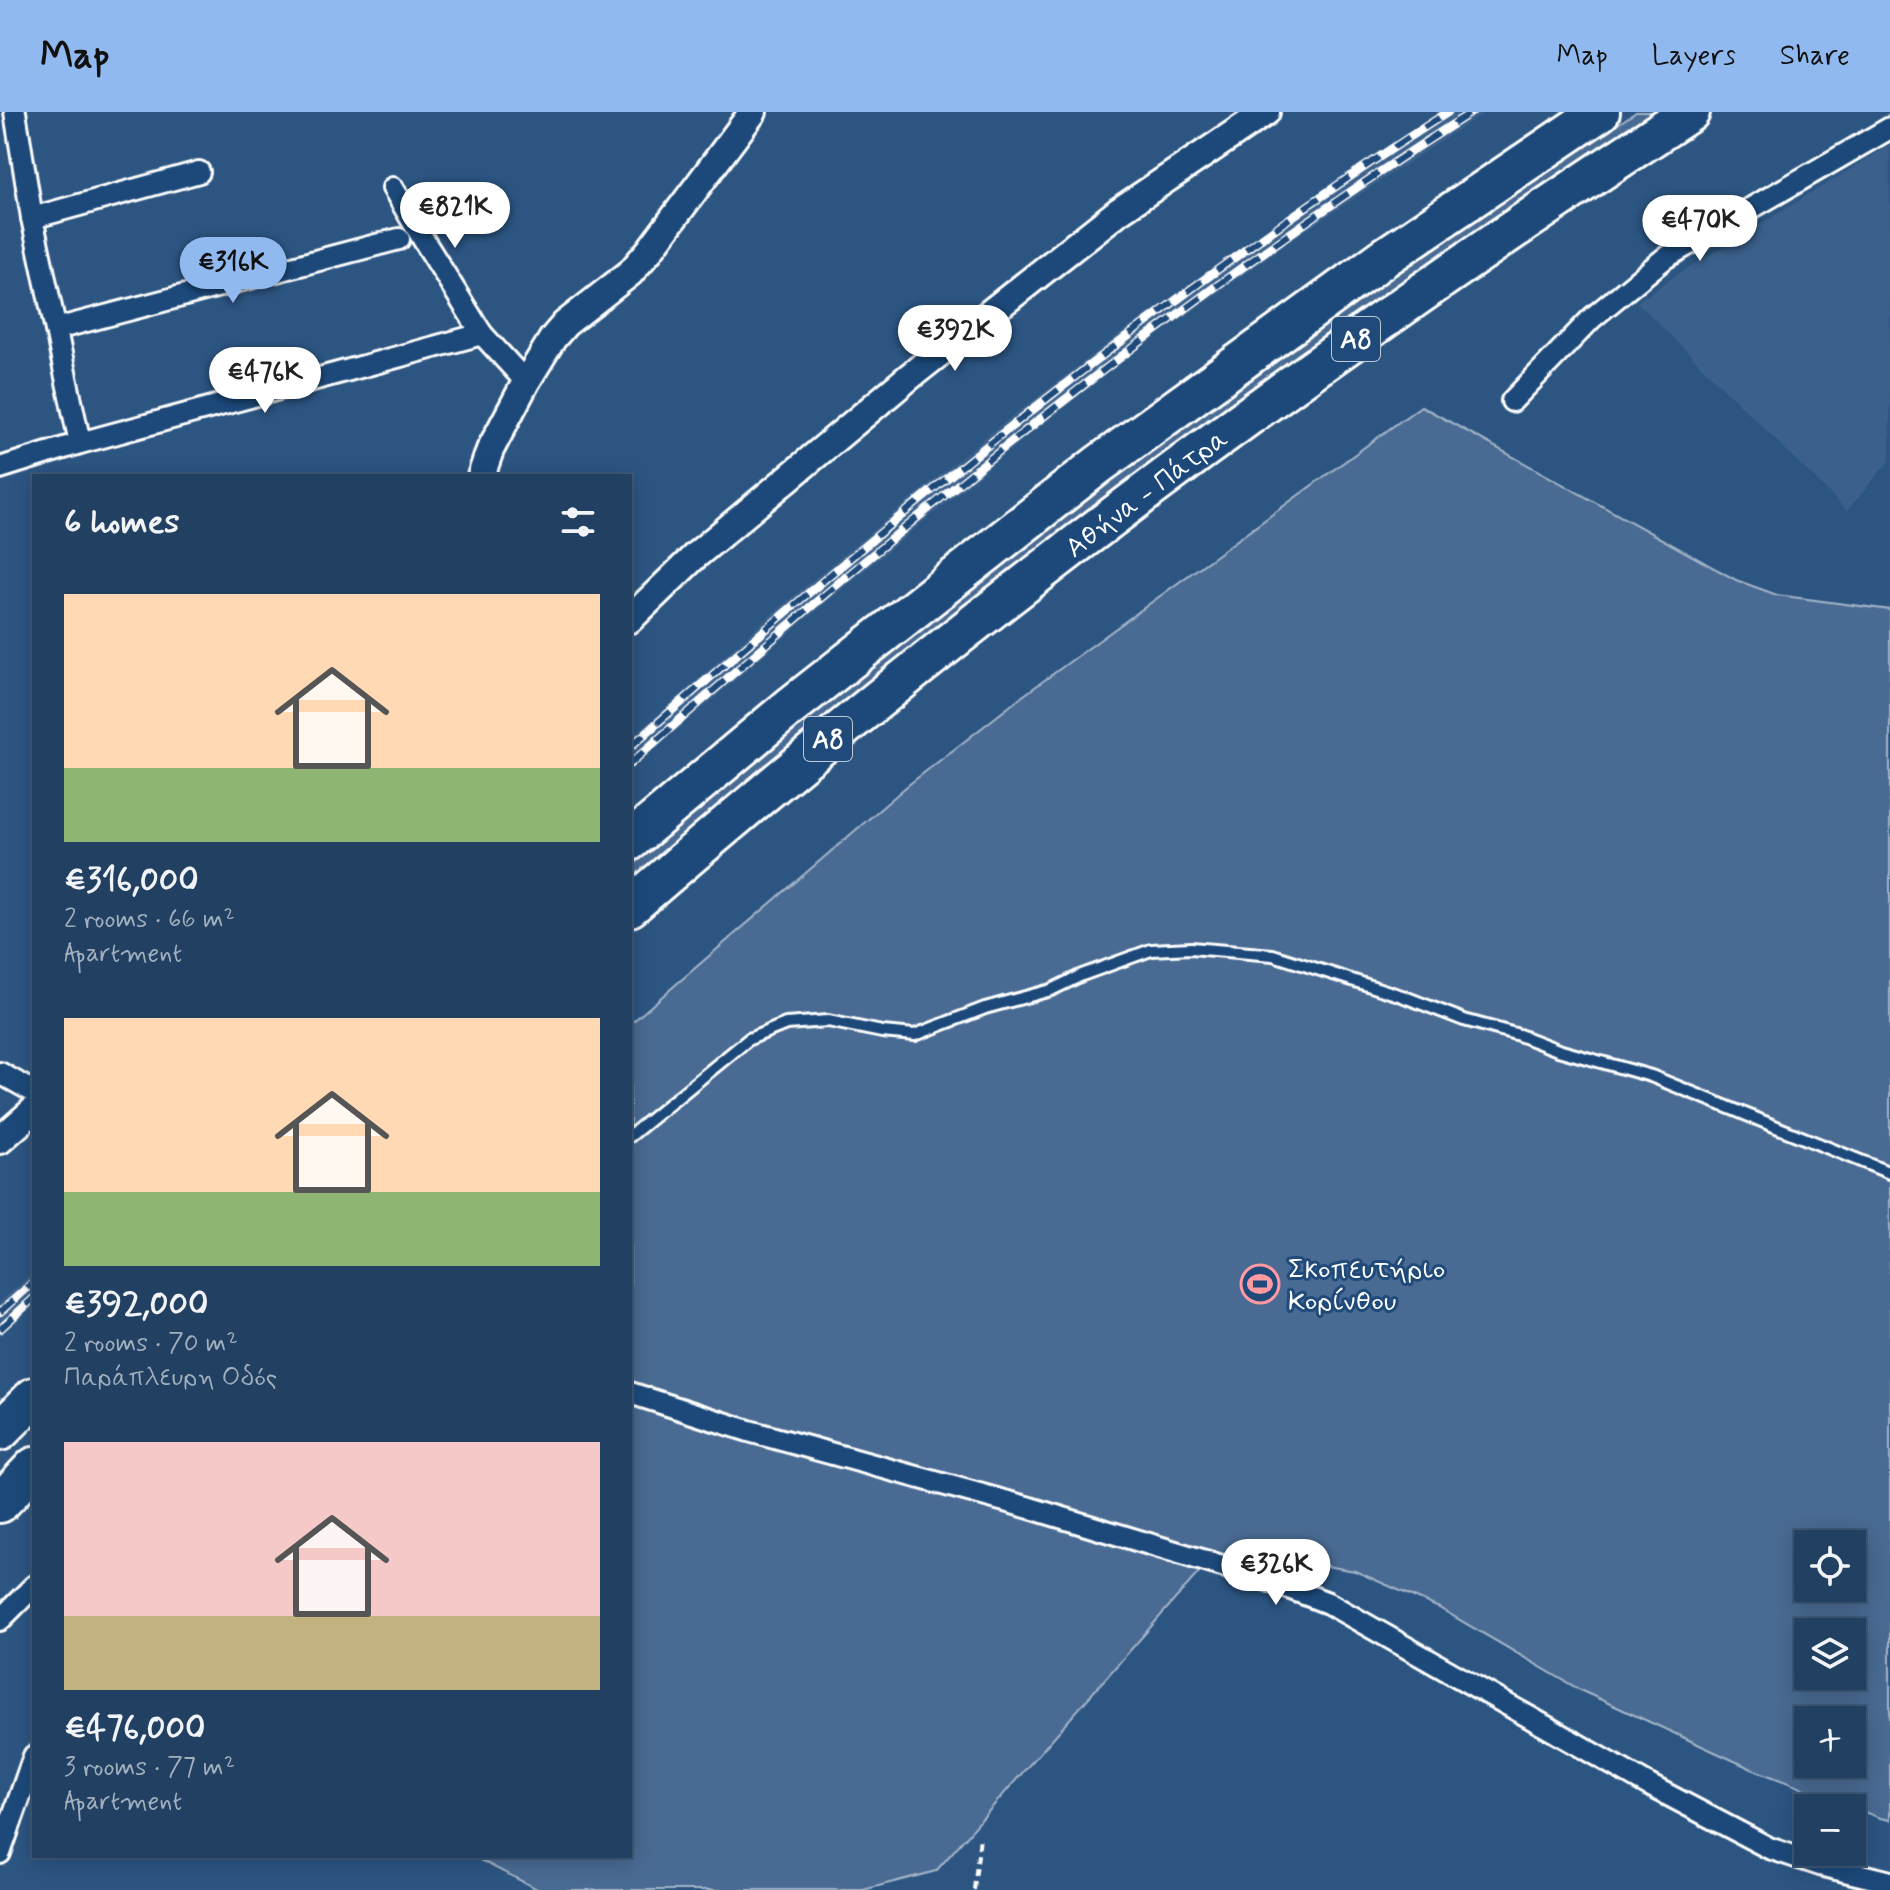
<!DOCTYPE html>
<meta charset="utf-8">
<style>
body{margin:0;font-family:Mynerve,sans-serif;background:#294768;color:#f1f3f6;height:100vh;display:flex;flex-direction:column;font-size:30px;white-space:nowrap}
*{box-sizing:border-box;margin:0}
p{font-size:26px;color:#a2afbe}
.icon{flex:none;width:44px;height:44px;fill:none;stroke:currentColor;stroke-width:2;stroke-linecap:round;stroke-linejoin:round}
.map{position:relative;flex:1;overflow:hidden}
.sheet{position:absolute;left:32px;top:362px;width:600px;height:1384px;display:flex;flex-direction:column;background:#214062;border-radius:0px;box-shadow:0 4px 20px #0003,0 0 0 2px #3e5977}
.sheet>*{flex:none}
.controls{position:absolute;left:1794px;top:1418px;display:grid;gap:16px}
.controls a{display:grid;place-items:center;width:72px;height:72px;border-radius:0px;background:#214062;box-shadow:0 4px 20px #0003,0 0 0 2px #3e5977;font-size:40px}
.price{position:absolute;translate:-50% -68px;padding:0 18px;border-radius:28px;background:#fff;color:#222;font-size:26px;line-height:52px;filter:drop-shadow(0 2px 4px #0008)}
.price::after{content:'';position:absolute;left:50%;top:48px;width:24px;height:18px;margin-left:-12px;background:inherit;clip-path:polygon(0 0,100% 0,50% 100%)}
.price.selected{background:#90b9f0;color:#111}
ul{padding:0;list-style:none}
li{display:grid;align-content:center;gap:16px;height:424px;padding:0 32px}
li span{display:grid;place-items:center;height:248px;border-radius:0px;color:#555}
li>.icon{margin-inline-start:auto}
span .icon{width:144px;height:144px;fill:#fffc;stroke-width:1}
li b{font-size:34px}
h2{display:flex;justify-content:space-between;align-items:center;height:96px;padding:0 32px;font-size:34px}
header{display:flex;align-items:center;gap:48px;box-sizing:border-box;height:112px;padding:0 40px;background:#90b9f0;color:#111}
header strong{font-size:38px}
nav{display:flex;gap:44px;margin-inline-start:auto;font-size:28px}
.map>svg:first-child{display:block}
.built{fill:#3b618b}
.green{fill:#486b92;stroke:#a4b5c8;stroke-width:2;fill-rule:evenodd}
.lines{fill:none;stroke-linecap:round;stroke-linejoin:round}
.service-casing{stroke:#fff;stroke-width:16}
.minor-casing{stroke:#fff;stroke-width:26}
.tertiary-casing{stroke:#fff;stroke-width:32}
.motorway-casing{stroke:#fff;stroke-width:44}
.path{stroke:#fff;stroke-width:4;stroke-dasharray:8 6;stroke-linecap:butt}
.service{stroke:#1f4a7a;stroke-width:10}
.minor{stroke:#1f4a7a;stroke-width:20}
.tertiary{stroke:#1f4a7a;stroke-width:26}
.motorway{stroke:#1f4a7a;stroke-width:38}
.rail-casing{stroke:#fff;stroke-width:9}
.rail{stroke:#1f4a7a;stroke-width:6;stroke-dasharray:18;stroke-linecap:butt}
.labels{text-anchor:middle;stroke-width:6;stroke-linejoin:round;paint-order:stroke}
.shield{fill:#1f4a7a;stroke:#bcc9d7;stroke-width:2}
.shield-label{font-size:26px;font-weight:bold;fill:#fff}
.street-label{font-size:28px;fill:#fff;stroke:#1f4a7a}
.poi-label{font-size:28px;fill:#fff;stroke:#1f4a7a;text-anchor:start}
</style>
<header>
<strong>Map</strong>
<nav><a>Map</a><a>Layers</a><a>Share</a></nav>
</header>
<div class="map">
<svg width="1890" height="1778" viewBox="0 0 1890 1778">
<rect width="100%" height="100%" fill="#2c5582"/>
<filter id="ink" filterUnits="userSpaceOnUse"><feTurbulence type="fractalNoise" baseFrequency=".0125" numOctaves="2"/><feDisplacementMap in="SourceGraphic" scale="16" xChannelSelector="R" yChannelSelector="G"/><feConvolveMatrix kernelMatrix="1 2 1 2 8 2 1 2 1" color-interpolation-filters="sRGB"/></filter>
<g filter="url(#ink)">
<g class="built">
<path d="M1441 0H1485L1300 122 1138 238 1004 343 788 522 630 659V627L772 502 988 323 1124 219 1286 104Z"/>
<path d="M1890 33V348L1847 399 1637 190 1675 164Z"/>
<path d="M34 1160V1194L0 1224V1190Z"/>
</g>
<g class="green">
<path d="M1636 0H1655L1403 170 1158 346 1074 411 808 620 630 770V756L801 611 1067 402 1152 338 1396 162Z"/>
<path d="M1421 294 1736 468 1777 483 1890 498V1708L1880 1706 1752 1657 1582 1579 1439 1496 1355 1459 1285 1447 1214 1443 936 1759 863 1778H539L472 1744H630V912L907 674 1024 583ZM1808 1432H1852V1476H1808ZM1808 1520H1852V1564H1808ZM1808 1608H1852V1652H1808Z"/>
</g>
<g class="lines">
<g class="service-casing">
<path id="service" d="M630 1024 749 927 786 912 828 909 882 920 915 923 985 896 1051 878 1082 863 1151 838 1191 836 1273 843 1402 884 1464 908 1519 923 1558 938 1651 964 1890 1061"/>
</g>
<g class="minor-casing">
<g id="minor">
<path d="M15 0 32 106 80 331"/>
<path d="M393 76 426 132 482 222"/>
<path d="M32 106 199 60"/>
<path d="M56 217 399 127"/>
<path d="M1512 289 1592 206 1665 146 1890 16"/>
<path d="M0 356 80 331 482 222 526 270"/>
<path d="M0 961 34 980"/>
<path d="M630 1281 749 1319 1030 1396 1265 1467 1328 1491 1649 1673 1769 1736 1820 1753 1890 1770"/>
<path d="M0 1508 34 1474"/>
<path d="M0 1741 34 1644"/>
</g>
</g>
<g class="tertiary-casing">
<g id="tertiary">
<path d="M481 364 490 338 526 270 553 226 565 212 630 161 649 139 753 0"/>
<path d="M630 507 695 444 909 265 1119 99 1266 0"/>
<path d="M0 1028 34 998"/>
</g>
</g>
<g class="motorway-casing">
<g id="motorway">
<path d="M630 729 790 595 1098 353 1385 145 1600 0"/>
<path id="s1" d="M630 795C964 505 1320 241 1690 0"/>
<path d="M0 1319 34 1285"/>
<path d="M0 1391 34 1355"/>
</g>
</g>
<path class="path" d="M974 1778 980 1725"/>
<use href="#service" class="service"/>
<use href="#minor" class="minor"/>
<use href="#tertiary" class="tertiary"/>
<use href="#motorway" class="motorway"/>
<g class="rail-casing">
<g id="rail">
<path d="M630 635C891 406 1155 188 1448 0"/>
<path d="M630 652C895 416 1171 191 1472 0"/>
<path d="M0 1200 34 1170"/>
<path d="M0 1217 34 1186"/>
</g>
</g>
<use href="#rail" class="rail"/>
</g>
</g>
<defs>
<g id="stadium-ring" transform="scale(2)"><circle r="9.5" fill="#1f4a7a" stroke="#ff9aa2" stroke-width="1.5"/><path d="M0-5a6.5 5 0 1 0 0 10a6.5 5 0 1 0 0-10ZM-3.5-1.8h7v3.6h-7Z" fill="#ff9aa2"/></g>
</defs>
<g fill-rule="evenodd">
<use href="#stadium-ring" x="1260" y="1172"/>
</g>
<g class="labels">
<g class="shield">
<rect x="1332" y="205" width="48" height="44" rx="6"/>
<rect x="804" y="605" width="48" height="44" rx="6"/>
</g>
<g class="shield-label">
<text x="1356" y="236">Α8</text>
<text x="828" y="636">Α8</text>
</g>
<g class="street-label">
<text dy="10" stroke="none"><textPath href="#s1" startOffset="662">Αθήνα - Πάτρα</textPath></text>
</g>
<g class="poi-label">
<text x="1288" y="1166">Σκοπευτήριο<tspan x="1288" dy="32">Κορίνθου</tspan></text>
</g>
</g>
</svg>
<div class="controls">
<a><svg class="icon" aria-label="locate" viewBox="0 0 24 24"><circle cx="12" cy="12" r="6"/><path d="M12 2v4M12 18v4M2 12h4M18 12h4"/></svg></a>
<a><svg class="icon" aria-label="layers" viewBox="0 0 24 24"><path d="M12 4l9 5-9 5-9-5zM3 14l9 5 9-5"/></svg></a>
<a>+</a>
<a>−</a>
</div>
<b class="price" style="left:455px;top:138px">€821K</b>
<b class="price" style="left:1700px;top:151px">€470K</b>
<b class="price selected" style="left:233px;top:193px">€316K</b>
<b class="price" style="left:955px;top:261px">€392K</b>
<b class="price" style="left:265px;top:303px">€476K</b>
<b class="price" style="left:1276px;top:1495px">€326K</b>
<section class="sheet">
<h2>6 homes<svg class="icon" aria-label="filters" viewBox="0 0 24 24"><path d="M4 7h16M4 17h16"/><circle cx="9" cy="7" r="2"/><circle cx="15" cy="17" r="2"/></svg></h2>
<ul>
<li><span style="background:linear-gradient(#ffd9b3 70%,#8fb573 0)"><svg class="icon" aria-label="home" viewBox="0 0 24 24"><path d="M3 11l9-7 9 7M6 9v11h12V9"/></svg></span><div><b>€316,000</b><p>2 rooms · 66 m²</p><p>Apartment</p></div></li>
<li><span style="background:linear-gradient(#ffd9b3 70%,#8fb573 0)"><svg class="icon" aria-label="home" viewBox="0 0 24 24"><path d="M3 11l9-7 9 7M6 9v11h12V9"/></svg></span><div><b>€392,000</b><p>2 rooms · 70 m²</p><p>Παράπλευρη Οδός</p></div></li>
<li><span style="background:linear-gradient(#f6c9c9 70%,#c2b280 0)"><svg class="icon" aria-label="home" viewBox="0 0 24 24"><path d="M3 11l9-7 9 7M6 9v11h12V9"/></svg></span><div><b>€476,000</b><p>3 rooms · 77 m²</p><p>Apartment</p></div></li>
</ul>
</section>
</div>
